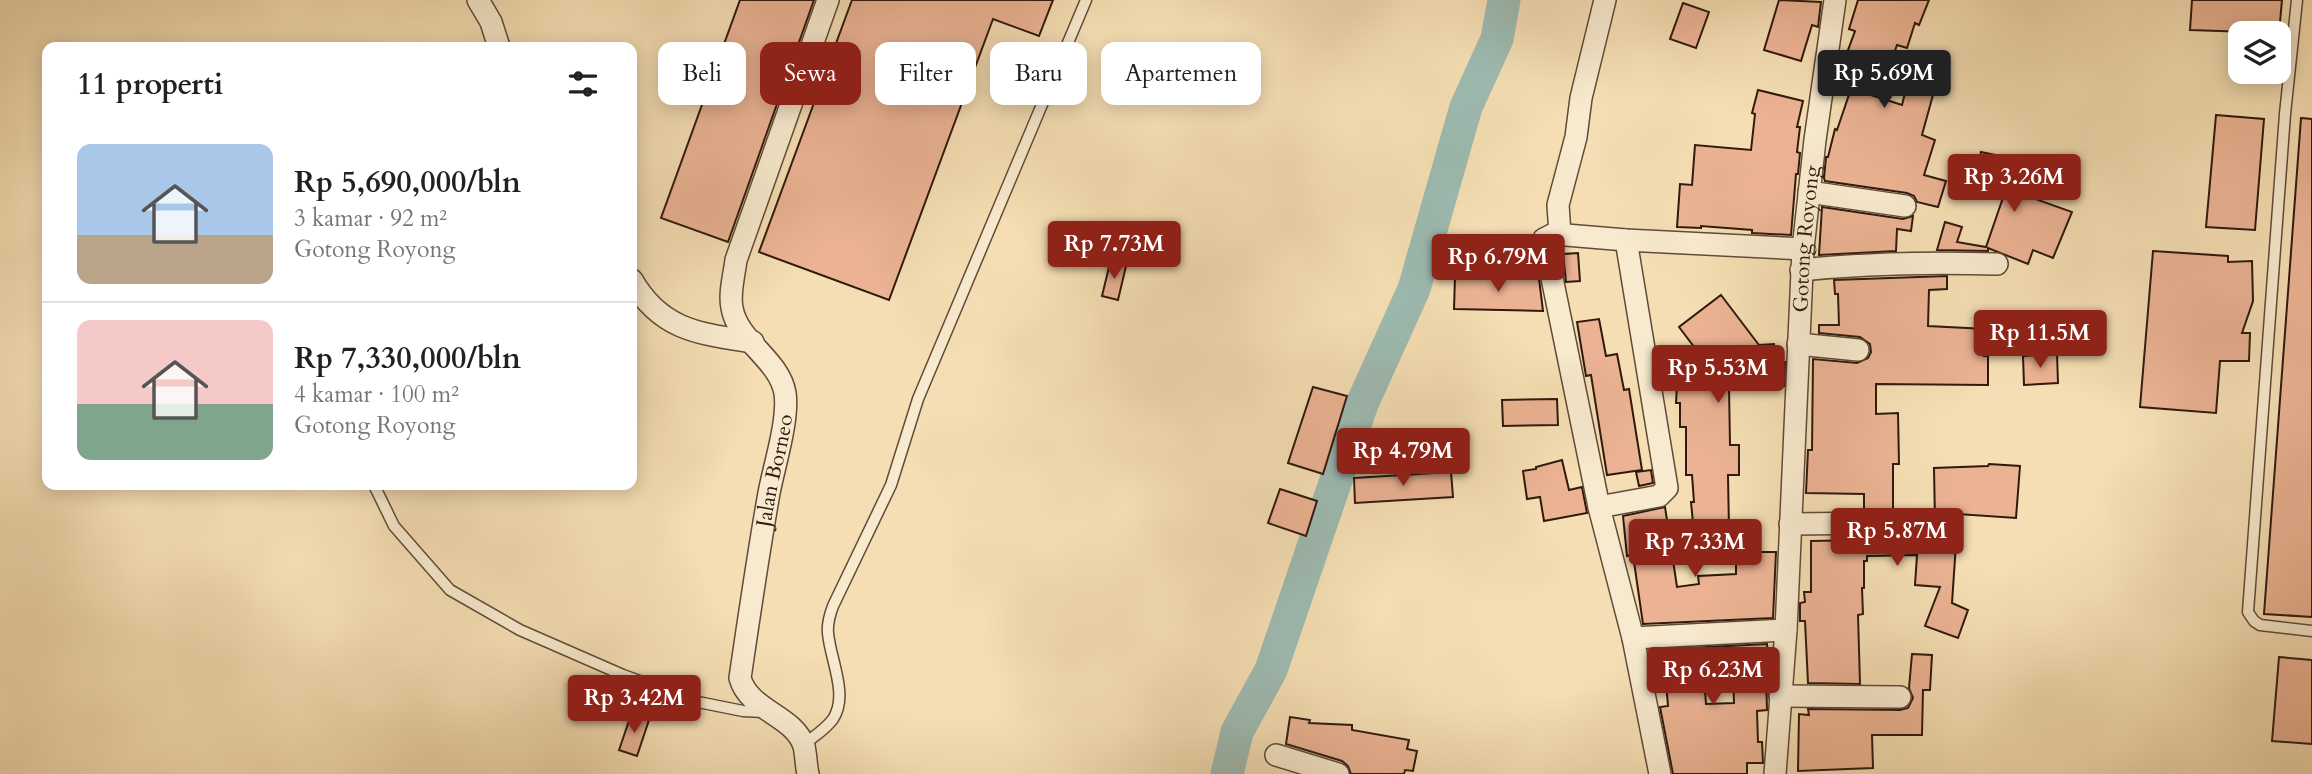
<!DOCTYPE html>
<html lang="id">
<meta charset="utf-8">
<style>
body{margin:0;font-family:Cardo,serif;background:#f6f6f6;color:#202124;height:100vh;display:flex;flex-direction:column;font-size:26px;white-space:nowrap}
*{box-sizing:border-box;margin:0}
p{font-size:23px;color:#757577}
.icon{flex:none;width:38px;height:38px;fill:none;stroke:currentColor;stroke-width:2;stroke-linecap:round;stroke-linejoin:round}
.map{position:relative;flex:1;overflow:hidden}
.sheet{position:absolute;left:42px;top:42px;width:595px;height:448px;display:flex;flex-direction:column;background:#fff;border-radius:14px;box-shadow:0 4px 18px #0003}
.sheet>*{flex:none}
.top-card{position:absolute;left:658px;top:42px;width:665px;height:63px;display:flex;gap:14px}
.controls{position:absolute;left:2228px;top:21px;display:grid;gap:14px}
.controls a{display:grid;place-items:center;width:63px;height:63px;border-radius:14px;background:#fff;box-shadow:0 4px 18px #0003;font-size:35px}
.price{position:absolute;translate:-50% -60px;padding:0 16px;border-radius:7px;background:#8f2418;color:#fff;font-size:23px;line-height:46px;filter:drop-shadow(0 2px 4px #0008)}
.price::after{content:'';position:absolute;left:50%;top:42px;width:21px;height:16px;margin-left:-10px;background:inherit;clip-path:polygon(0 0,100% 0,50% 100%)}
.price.selected{background:#222;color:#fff}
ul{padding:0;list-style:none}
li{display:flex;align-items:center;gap:21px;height:175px;padding:0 35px}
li+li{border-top:2px solid #e0e0e0}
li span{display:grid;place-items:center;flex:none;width:196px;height:140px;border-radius:14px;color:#555}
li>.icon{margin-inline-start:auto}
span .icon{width:84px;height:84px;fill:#fffc;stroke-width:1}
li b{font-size:30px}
h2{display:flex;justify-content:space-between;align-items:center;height:84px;padding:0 35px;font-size:30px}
.tag{padding:0 24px;border-radius:14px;background:#fff;box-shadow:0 4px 18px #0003;font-size:24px;line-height:63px}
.tag.selected{background:#8f2418;color:#fff}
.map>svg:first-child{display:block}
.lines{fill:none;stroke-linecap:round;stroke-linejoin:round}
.river{stroke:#9dbbb2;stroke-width:33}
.building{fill:#ebb393;stroke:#30190f;stroke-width:2;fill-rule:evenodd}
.lane-casing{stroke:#614a38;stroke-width:13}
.street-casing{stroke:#614a38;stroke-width:24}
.lane{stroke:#f8eace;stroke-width:10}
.street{stroke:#f8eace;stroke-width:21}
.labels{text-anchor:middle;stroke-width:5;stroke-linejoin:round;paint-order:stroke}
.street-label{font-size:21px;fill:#30190f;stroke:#f8eace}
</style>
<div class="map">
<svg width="2312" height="774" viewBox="0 0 2312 774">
<rect width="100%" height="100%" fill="#f5deb3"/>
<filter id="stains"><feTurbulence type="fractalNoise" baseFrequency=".00286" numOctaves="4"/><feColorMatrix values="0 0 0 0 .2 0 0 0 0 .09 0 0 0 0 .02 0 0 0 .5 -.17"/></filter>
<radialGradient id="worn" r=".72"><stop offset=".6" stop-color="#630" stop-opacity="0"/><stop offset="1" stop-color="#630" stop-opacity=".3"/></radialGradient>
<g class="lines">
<path class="river" d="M1227 774 1237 732 1271 670 1362 404 1414 289 1466 107 1497 39 1504 0"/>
</g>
<g class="building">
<path d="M740 0H814L728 242 661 218Z"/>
<path d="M852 0H1053L1039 36 993 19 889 300 759 252Z"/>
<path d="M1779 0 1821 2 1818 27 1812 25 1801 61 1764 50Z"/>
<path d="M1858 0H1929L1919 25 1915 23 1907 48 1897 45 1888 71 1880 69 1871 95 1902 105 1909 77 1936 84 1922 135 1935 140 1924 175 1946 181 1938 207 1917 202 1914 196 1907 193 1825 181 1824 178 1826 157H1828L1835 129 1837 130 1855 77 1840 72 1855 31 1849 29Z"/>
<path d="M2192 0H2282L2279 33 2190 30Z"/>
<path d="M1683 3 1709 12 1696 48 1670 39Z"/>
<path d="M1758 90 1803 101 1797 127H1800L1797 152 1800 153 1798 174H1796L1791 235 1752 233V230L1701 226V228L1677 227 1680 184 1692 185 1695 145 1751 150 1755 114 1752 113Z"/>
<path d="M2216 115 2264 119 2255 230 2206 227Z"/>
<path d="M2301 118 2312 119V617L2264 614Z"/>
<path d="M1981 152 2034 163 2027 196 2072 212 2053 258 2033 250 2028 264 1988 248V251L1937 250 1945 222 1962 227 1957 242 1986 247 2007 186 1975 179Z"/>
<path d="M1822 207 1903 219 1913 216 1911 231 1897 229 1896 251 1819 255Z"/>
<path d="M2153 251 2228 256V262L2252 261 2253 301 2242 333H2250L2249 361H2220L2216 413 2140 407Z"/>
<path d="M1578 253 1580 281 1566 282 1563 254Z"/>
<path d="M1110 263 1126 266 1118 300 1102 296Z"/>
<path d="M1947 276V289L1929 290 1928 326 1986 329 1984 356H1988V385L1876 384V414L1898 413 1899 464H1893V511L1864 510V494L1806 493 1808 450H1812L1813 359 1857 363 1868 358 1871 352 1870 344 1860 337 1819 333V325H1839L1838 294H1835L1834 280Z"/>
<path d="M1455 277 1539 279 1543 311 1454 309Z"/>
<path d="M1721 295 1759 345 1774 344 1775 362H1785L1784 386 1729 388 1730 445H1739V475H1728L1729 529 1694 533 1691 502H1694L1692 475H1686V427H1680V403H1676L1678 367 1710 368 1679 327Z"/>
<path d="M1599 319 1606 356 1617 354 1624 390 1629 389 1642 470 1607 475 1591 375 1586 376 1577 322Z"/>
<path d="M2057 354 2058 383 2024 385 2023 356Z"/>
<path d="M1313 387 1347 396 1323 474 1288 463Z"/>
<path d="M1557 399 1558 425 1503 426 1502 400Z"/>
<path d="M1562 460 1569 490 1582 487 1587 513 1544 521 1540 497 1527 499 1523 471 1536 469V467Z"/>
<path d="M1989 464 2020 466 2016 518 1958 514 1952 603 1968 610 1958 638 1925 626 1940 587 1915 585 1917 555 1867 556V561H1864V588H1862L1863 614 1858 615 1860 684 1808 683 1805 621H1800V603L1805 602 1804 592H1811V541L1864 540V536H1888L1894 534 1899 526H1919L1920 520 1935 521 1934 468 1988 466Z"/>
<path d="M1651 470 1653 483 1639 486 1636 472Z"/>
<path d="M1451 472 1453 497 1355 503 1354 478Z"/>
<path d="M1280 489 1317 501 1306 536 1268 523Z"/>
<path d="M1665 507 1677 587 1699 584 1698 576 1736 574V552H1776L1773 618 1643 624 1633 555 1627 556 1623 516Z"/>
<path d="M1767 644 1769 671H1766L1767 710 1757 711 1758 742H1762L1763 763H1747V774H1673L1660 707 1668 706 1665 670 1653 671 1650 650ZM1733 673 1734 703 1706 704 1704 675Z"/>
<path d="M1912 654 1932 655 1930 690H1923L1922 735H1872L1873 768 1798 771 1799 714 1809 715 1808 709 1900 710 1908 708 1913 698 1909 688Z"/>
<path d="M2279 657 2312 660V744L2272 741Z"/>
<path d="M631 715 649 720 637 756 619 750Z"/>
<path d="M1290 717 1310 720 1309 723 1352 725V730L1409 740 1407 749 1417 751 1413 771 1405 770 1404 774H1351L1348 766 1342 761 1286 744Z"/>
</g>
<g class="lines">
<g class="lane-casing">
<g id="lane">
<path d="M2297 0 2285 114 2248 612 2254 621 2260 625 2312 631"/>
<path d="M374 485 394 526 450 590 520 630 623 675 698 702 743 711 766 712"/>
<path d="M803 745C813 737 825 730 833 719 849 695 830 659 828 633 827 623 830 614 833 606L891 485 918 399 1086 0"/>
</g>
</g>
<g class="street-casing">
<g id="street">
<path d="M478 0 491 22 499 47"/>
<path d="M1809 192 1905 206"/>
<path d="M1560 234 1558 205 1576 137 1581 98 1605 0"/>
<path d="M1801 270C1867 263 1931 262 1997 264"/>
<path d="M632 280C661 331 701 334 753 342"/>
<path d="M1798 344 1858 350"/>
<path d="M1599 507 1659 496 1667 488 1626 240"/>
<path d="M1790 524 1887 523"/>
<path d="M1633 638 1786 630"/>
<path d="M1780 696 1900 697"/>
<path d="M1276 755 1338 774"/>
<path id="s1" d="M808 774C806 765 806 755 804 746 794 715 749 711 740 678 749 617 758 555 769 493 774 466 789 420 785 393 779 359 738 342 732 308 729 293 734 276 736 260L828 0"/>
<path d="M1660 774 1633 638 1599 507 1544 239 1554 234 1626 240 1803 249"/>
<path id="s2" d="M1775 774 1786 630 1803 249 1815 140 1835 0"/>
</g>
</g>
<use href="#lane" class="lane"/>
<use href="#street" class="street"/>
</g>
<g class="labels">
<g class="street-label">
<text dy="7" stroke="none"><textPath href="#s2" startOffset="536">Gotong Royong</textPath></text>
<text dy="7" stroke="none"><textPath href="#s1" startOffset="334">Jalan Borneo</textPath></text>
</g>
</g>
<rect width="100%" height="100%" filter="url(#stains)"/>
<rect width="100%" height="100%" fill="url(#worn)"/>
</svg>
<div class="controls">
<a><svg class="icon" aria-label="layers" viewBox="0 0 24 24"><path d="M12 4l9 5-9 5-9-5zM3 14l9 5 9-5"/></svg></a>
</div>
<b class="price selected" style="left:1884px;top:110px">Rp 5.69M</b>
<b class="price" style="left:2014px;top:214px">Rp 3.26M</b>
<b class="price" style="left:1114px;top:281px">Rp 7.73M</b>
<b class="price" style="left:1498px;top:294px">Rp 6.79M</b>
<b class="price" style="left:2040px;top:370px">Rp 11.5M</b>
<b class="price" style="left:1718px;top:405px">Rp 5.53M</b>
<b class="price" style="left:1403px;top:488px">Rp 4.79M</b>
<b class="price" style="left:1897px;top:568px">Rp 5.87M</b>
<b class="price" style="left:1695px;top:579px">Rp 7.33M</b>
<b class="price" style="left:1713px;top:707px">Rp 6.23M</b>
<b class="price" style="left:634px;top:735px">Rp 3.42M</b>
<div class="top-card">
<a class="tag">Beli</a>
<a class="tag selected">Sewa</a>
<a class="tag">Filter</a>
<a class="tag">Baru</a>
<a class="tag">Apartemen</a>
</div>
<section class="sheet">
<h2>11 properti<svg class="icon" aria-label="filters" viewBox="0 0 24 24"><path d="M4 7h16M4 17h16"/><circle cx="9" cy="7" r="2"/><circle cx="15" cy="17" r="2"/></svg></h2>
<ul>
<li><span style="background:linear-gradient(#a9c7e8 65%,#b9a48a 0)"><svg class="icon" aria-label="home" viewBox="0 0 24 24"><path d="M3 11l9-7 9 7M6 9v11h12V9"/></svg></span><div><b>Rp 5,690,000/bln</b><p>3 kamar · 92 m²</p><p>Gotong Royong</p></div></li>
<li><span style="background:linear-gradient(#f6c9c9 60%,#7fa58c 0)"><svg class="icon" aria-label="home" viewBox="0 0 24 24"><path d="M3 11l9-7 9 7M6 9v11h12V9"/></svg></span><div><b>Rp 7,330,000/bln</b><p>4 kamar · 100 m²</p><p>Gotong Royong</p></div></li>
</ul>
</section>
</div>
